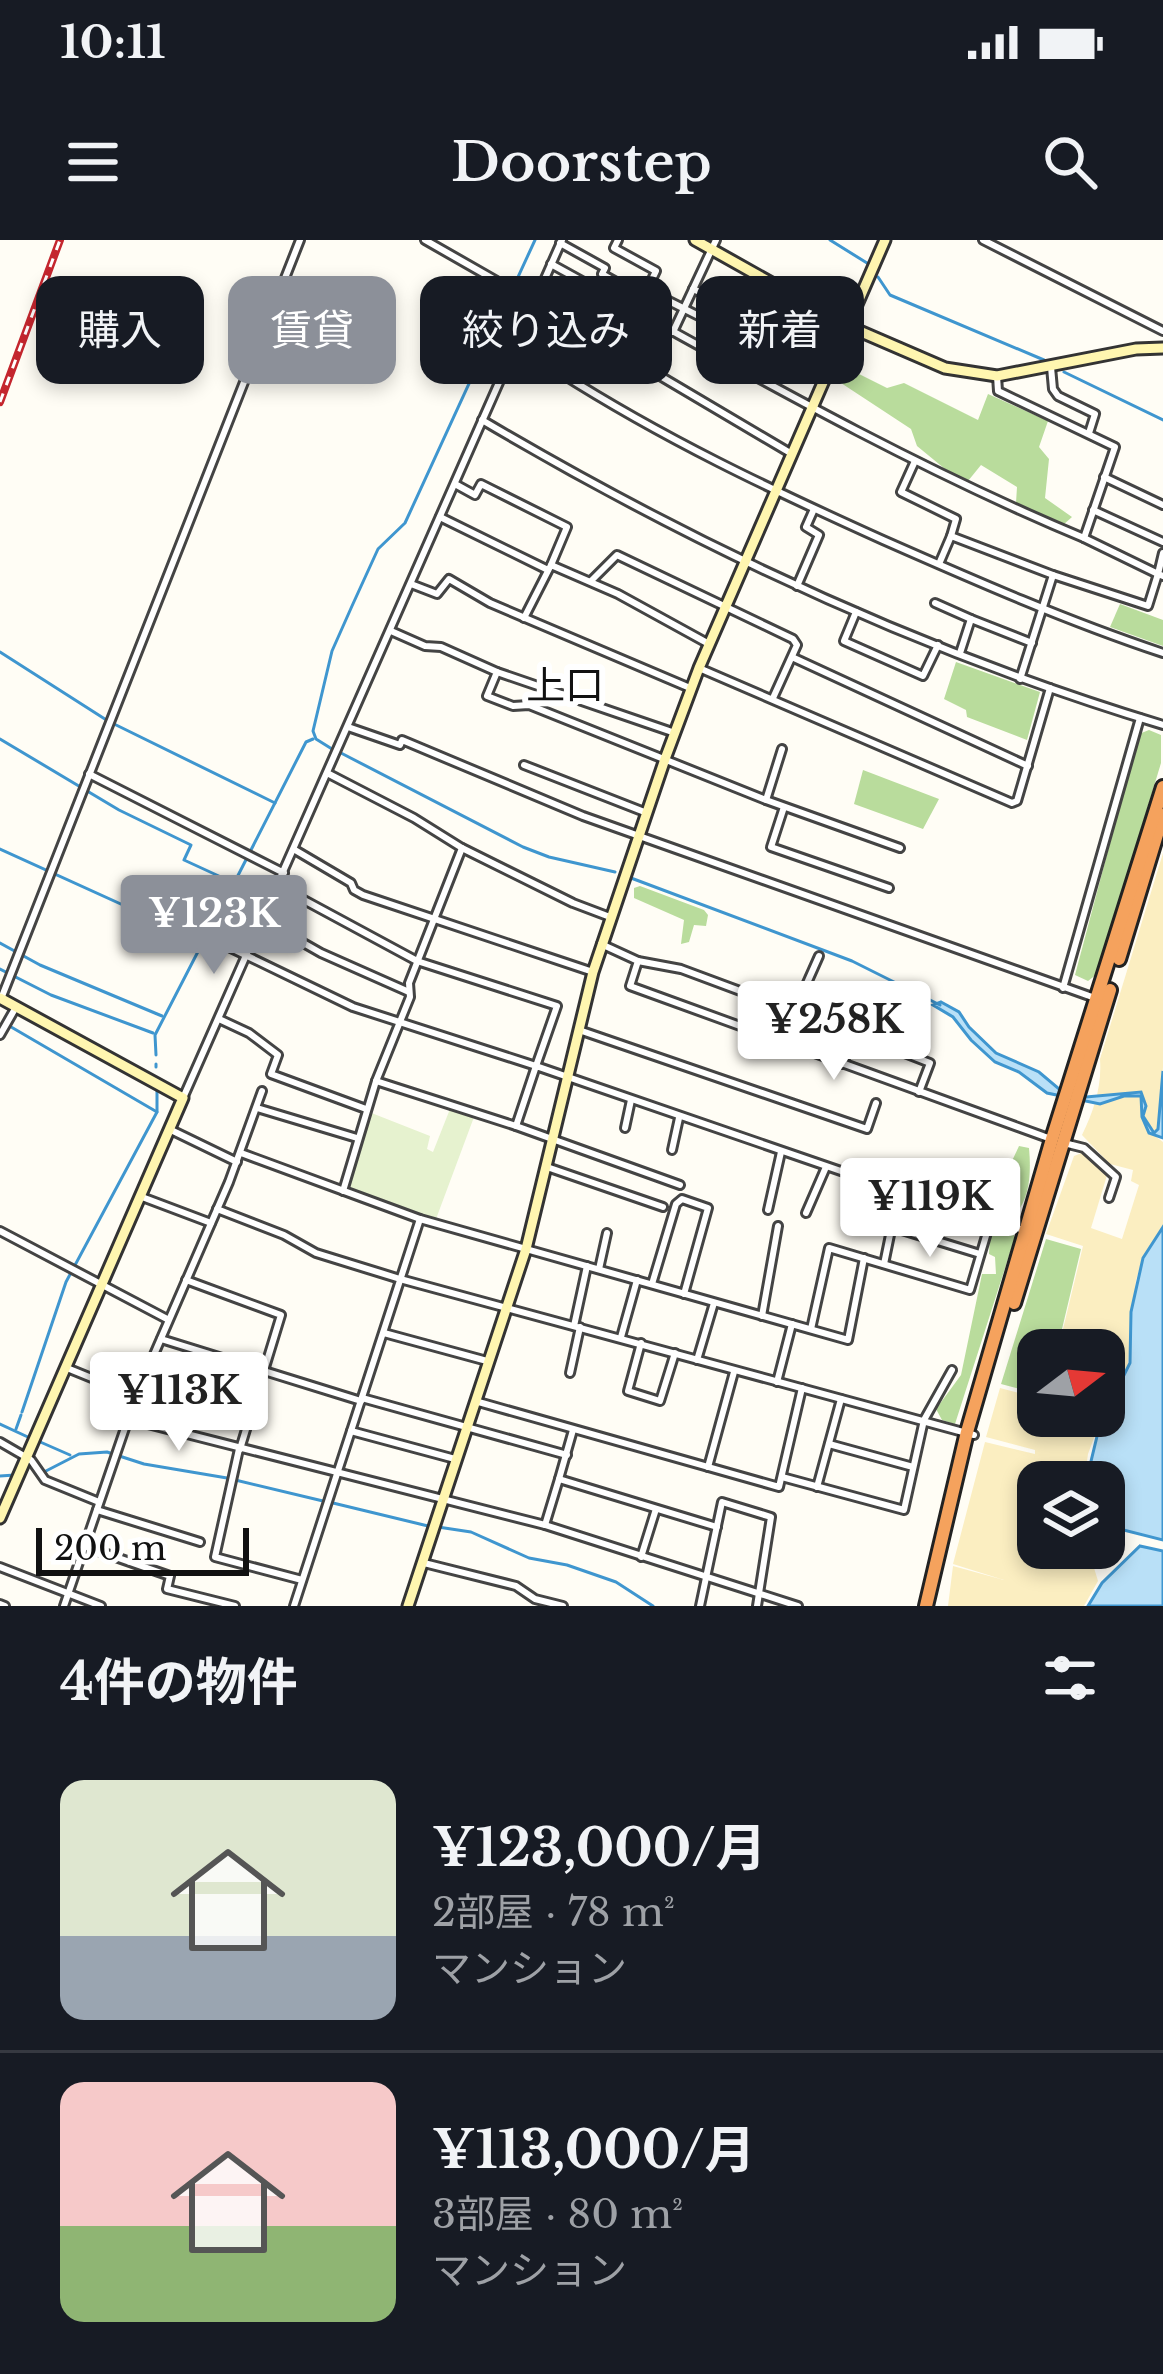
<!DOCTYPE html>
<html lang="ja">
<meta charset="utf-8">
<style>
body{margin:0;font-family:"Libre Baskerville","Noto Sans JP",serif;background:#20242c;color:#f1f3f6;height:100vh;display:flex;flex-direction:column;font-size:45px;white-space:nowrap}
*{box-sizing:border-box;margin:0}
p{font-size:39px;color:#9ea1a6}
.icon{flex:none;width:66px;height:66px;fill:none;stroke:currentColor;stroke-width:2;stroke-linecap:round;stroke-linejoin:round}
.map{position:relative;height:1366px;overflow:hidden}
.sheet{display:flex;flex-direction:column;background:#171b24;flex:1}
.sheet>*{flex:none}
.top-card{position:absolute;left:36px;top:36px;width:1092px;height:108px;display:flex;gap:24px}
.needle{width:78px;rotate:74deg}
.tools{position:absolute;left:1017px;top:1089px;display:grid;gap:24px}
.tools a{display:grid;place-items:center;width:108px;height:108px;border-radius:24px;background:#171b24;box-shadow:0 6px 18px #0003;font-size:60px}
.scale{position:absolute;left:36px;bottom:30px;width:213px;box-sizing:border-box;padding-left:12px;border:6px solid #111;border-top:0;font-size:33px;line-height:42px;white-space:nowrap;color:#111;-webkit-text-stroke:9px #fff;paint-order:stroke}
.price{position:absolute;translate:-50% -102px;padding:0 27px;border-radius:12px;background:#fff;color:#222;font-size:39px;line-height:78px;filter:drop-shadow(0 3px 6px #0008)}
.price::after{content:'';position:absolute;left:50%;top:72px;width:36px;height:27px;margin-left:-18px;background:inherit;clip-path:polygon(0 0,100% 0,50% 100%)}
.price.selected{background:#8c9099;color:#fff}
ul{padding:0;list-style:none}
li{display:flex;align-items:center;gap:36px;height:300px;padding:0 60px}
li+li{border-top:3px solid #363941}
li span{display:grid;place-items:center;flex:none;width:336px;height:240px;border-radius:24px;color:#555}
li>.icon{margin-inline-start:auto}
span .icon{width:144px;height:144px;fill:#fffc;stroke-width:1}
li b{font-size:51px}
h2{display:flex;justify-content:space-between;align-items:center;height:144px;padding:0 60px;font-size:51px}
.tag{padding:0 42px;border-radius:24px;background:#171b24;box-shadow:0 6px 18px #0003;font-size:42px;line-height:108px}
.tag.selected{background:#8c9099;color:#fff}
.status{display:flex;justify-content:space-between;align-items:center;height:84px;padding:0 60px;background:#171b24;direction:ltr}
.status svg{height:33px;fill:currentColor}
header{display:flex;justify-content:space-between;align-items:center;height:156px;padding:0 60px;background:#171b24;font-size:54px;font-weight:600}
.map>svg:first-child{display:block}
.forest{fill:#b9dc9c}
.sand{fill:#fbeec1}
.pitch{fill:#e6f2cf}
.water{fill:#b9e0f7;stroke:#3f96cf;stroke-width:3}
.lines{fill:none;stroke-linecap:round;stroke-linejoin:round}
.stream{stroke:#3f96cf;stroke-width:3}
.street-casing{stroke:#444;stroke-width:12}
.secondary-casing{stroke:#333;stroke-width:15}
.highway-casing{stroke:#222;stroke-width:18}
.street{stroke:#fff;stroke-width:6}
.secondary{stroke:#fff6b0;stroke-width:9}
.highway{stroke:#f5a25d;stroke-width:12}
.rail-casing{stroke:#c4262e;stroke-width:8}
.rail{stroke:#fff;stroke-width:3;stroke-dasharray:9;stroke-linecap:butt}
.labels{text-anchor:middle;stroke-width:12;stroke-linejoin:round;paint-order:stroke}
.neighbourhood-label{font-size:39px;fill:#111;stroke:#fff}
</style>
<div class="status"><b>10:11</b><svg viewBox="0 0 49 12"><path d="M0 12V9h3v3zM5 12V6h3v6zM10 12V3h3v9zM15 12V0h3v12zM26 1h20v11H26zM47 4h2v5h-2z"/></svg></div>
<header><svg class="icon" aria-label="menu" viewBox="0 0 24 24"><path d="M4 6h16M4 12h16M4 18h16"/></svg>Doorstep<svg class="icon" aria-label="search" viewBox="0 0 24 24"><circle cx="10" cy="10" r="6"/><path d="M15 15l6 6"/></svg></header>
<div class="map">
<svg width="1163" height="1366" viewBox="0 0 1163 1366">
<rect width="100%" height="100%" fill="#fffdf5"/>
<g class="forest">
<path d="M841 125 887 148 904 143 978 180 988 154 1048 181 1039 207 1049 219 1045 258 1072 277 1063 285 1016 263 1017 247 981 225 968 241 945 229 917 206 911 189 841 143Z"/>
<path d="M1120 364 1163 380V406L1110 387Z"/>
<path d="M956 422 1040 452 1027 500 967 477 966 470 944 459Z"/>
<path d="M1149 490 1161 495V523L1097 734 1088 741 1075 735 1139 494Z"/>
<path d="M863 530 939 559 923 589 854 564Z"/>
<path d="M640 646 704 670 708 675 706 686 694 685 689 702 681 704 684 680 634 658V648Z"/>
<path d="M1019 906 1029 908C1031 931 1031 962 1011 978L1002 975 1011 923Z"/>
<path d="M997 988 1011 992 1015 997 955 1184 942 1180 936 1169 961 1135 982 1034H996L995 1017 989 1014 990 996Z"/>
<path d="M1046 999 1081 1009 1057 1110H1038V1154L1001 1144Z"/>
</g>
<g class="sand">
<path d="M1163 613V827L1158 890 1148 891 1163 902V986L1143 1018 1136 1040 1127 1133 1104 1170V1110H1058L1083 1006 1046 994 1074 916 1084 912 1108 932 1091 988 1122 999 1139 945 1131 941 1133 930 1110 924 1082 895C1094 870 1102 847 1100 819Z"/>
<path d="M1000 1148 1038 1158V1176H1102L1088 1214 1084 1242H1038V1308H1088L1098 1341 1084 1366H948L953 1326 1004 1340 953 1324 985 1202 1035 1214V1210L986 1197Z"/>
</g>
<path class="pitch" d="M450 869 474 877 436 979 350 951 347 944 369 872 430 896 427 909 433 912Z"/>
<g class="water">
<path d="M941 762 959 772 969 787 996 813 1039 832 1059 849 1086 857 1141 852 1146 866 1143 876 1154 893 1158 889 1163 831V898L1149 893 1142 877 1141 856H1124L1100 864 1047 853 1019 832 995 822 971 800 953 777 933 765Z"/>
<path d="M1163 987V1300L1104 1285V1242H1086L1100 1184 1130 1123 1131 1072 1143 1018Z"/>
<path d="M1140 1306 1163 1311V1366H1088L1102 1343Z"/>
</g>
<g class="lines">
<g class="stream">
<path d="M830 0 867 23"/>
<path d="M878 37 890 55 1044 120"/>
<path d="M1064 132 1163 180"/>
<path d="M0 412 108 481 275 563"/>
<path d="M0 499 119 570 191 605 184 620 234 643"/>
<path d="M332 509 316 499 313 491 332 411 352 366 378 309 405 283 535 0"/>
<path d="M341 513 523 607 549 617 615 632"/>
<path d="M0 609 200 700"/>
<path d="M631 638 852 721 940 765"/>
<path d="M227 657 306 502 313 499"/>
<path d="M0 703 40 725 162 776"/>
<path d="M0 729 51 755 153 793"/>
<path d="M6 784 157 872"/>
<path d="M156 815 155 795 205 698"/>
<path d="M156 824V827"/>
<path d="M22 1172 66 1042 157 872V850"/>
<path d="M0 1184 30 1198"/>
<path d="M16 1189 21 1175"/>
<path d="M38 1201 70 1215"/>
<path d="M44 1232 79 1214 107 1212 144 1224 227 1238 323 1261"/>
<path d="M0 1236 15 1235"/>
<path d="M333 1263 428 1286"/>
<path d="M438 1287 471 1292 529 1318 567 1325 616 1342 653 1366"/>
</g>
<g class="street-casing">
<g id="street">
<path d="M425 0 579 88 559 132 515 107"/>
<path d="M618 0 614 8 656 31 647 50 826 140"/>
<path d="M983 0 1163 91"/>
<path d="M560 3 605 28 602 34 643 57 647 50"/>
<path d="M551 24C726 120 899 221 1084 298L1115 207 998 151 997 136"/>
<path d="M693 49 837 114"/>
<path d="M579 88 792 214"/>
<path d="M673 92 716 0"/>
<path d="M1051 127 1053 149 1058 156 1095 174 1089 193"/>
<path d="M559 132C664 199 770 249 883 300 976 341 1067 381 1163 413"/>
<path d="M482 180C697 307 924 413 1163 485"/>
<path d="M915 221 901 252 956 279 951 296 1053 335 1020 439"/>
<path d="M1104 237 1163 265"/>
<path d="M455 244 475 255 481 244 567 287 551 325"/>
<path d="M1093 270 1163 302"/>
<path d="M440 277 548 330"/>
<path d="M1084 298 1158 334 1163 313"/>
<path d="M939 324 951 296"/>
<path d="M1053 335 1148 366 1158 334 1163 336"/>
<path d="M591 341 617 315 793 399 797 405 773 458"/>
<path d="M411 344 437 354 449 339 490 363 690 448"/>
<path d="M797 346 819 295 806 287 814 269"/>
<path d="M935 363 971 379"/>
<path d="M856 372 844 401 923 436 938 405"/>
<path d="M524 378 551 325 618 354 709 404"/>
<path d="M391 391 425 406 441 407 497 432 487 456 513 466 529 465 766 560 900 608"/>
<path d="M960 413 971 379 1032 403"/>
<path d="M794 418 1028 526"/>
<path d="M699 428 1012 563 1017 561 1050 448"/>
<path d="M497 432 675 493"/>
<path d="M348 487 400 505 402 500 583 576 1095 758"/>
<path d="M524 525 647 573"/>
<path d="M89 534 284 633"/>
<path d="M329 534 414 578 462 608"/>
<path d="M766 560 782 509"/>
<path d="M784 567 771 607 889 648"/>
<path d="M295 610 351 643 354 650 363 655 593 732"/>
<path d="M264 679 228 659 208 697 353 767 536 826 557 766 417 721 278 646"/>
<path d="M263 680 321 713 409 752"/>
<path d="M601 704 638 721 630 746 1051 899"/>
<path d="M638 721 681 729 853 793 843 824"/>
<path d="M1063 748 1140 478"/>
<path d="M1 759 300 0"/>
<path d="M795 770 819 716"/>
<path d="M219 779 249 793 278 815 271 834 366 869"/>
<path d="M579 790 867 889 876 863"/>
<path d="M853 793 930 823 919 852"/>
<path d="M0 795 16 767"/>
<path d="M376 841 516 886 536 826 899 951"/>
<path d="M183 858 562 0"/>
<path d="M257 868 357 898"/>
<path d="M516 886 680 945"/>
<path d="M625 888 631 860"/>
<path d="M171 890 237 922"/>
<path d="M1064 903 1084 908 1116 937 1109 958"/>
<path d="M672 910 679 878"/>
<path d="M241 913 420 979 848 1100 864 1018"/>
<path d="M547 927 663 967"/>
<path d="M343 951 376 841 410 757 409 743 462 608 573 663 610 677"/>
<path d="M142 957 211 983"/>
<path d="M217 969 284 995 316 1013 400 1039 974 1195"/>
<path d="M768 970 781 912"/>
<path d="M806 973 826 927"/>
<path d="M892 987 980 1014"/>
<path d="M0 991 167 1079"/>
<path d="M884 1024 899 951 991 979"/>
<path d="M599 1029 607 993"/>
<path d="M186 1040 281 1075 240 1209"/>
<path d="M652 1044 676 964 682 959 708 968 684 1054"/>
<path d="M762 1076 778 986"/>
<path d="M574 1086 587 1026"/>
<path d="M811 1089 829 1008 970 1050 991 979 1023 990"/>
<path d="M384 1093 487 1121"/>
<path d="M621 1097 637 1040"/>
<path d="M161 1099 361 1161"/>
<path d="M641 1103 628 1151 660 1161 675 1113"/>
<path d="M697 1120 714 1063"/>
<path d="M67 1128 136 1156"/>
<path d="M570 1133 580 1087"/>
<path d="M777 1142 792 1084"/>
<path d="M362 1158 567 1215"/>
<path d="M475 1161 779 1247 802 1148"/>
<path d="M128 1179 545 1285 798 1366"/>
<path d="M351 1191 455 1219"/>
<path d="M0 1202 31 1220 45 1240 99 1262"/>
<path d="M829 1204 913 1227"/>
<path d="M239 1209 215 1317 302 1340"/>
<path d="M708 1227 734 1132"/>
<path d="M782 1237 904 1270 924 1180 952 1130"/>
<path d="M559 1239 573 1190"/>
<path d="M817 1247 841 1159"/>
<path d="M97 1270 200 1302"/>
<path d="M545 1285 559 1239 717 1287"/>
<path d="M84 1306 170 1336 167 1349 235 1366"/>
<path d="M641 1317 656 1269"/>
<path d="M424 1323 516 1346 535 1359 563 1366"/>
<path d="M0 1327 101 1366"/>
<path d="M0 1364 5 1366"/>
<path d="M64 1366 136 1156 229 942 262 851"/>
<path d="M294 1366 420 979"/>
<path d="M700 1366 722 1262 771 1277 757 1366"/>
</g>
</g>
<g class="secondary-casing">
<g id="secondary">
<path d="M695 0 850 87 945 128 997 136 1136 109 1163 108"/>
<path d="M0 758 183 858 0 1278"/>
<path d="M408 1366 526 1009 593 732 665 519 699 428 885 0"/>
</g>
</g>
<g class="highway-casing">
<g id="highway">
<path d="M1119 719 1163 575"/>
<path d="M1014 1063 1110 750"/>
<path d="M926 1366 967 1192 1052 899 1163 547"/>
</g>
</g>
<use href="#street" class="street"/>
<use href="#secondary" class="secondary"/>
<use href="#highway" class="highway"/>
<g class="rail-casing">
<path id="rail" d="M0 162 60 0"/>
</g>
<use href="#rail" class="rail"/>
</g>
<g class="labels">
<g class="neighbourhood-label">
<text x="565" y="459">上口</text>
</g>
</g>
</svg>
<div class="tools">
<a><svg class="needle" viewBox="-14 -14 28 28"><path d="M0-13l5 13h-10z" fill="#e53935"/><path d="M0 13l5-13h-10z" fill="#9ea1a6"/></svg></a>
<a><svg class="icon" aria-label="layers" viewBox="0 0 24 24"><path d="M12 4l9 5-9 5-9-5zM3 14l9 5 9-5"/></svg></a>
</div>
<div class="scale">200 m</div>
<b class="price selected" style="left:214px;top:737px">¥123K</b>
<b class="price" style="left:834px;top:843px">¥258K</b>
<b class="price" style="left:930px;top:1020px">¥119K</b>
<b class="price" style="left:179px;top:1214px">¥113K</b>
<div class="top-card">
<a class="tag">購入</a>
<a class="tag selected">賃貸</a>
<a class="tag">絞り込み</a>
<a class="tag">新着</a>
</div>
</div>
<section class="sheet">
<h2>4件の物件<svg class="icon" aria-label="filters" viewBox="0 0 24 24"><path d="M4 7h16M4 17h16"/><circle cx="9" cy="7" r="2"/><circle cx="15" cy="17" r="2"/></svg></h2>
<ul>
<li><span style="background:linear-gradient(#dfe7d0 65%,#9aa5b1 0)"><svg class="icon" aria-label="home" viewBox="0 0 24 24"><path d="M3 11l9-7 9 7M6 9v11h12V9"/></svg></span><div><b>¥123,000/月</b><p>2部屋 · 78 m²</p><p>マンション</p></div></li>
<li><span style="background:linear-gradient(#f6c9c9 60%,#8fb573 0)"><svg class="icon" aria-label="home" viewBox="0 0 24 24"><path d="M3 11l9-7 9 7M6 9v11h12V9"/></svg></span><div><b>¥113,000/月</b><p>3部屋 · 80 m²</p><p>マンション</p></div></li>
</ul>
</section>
